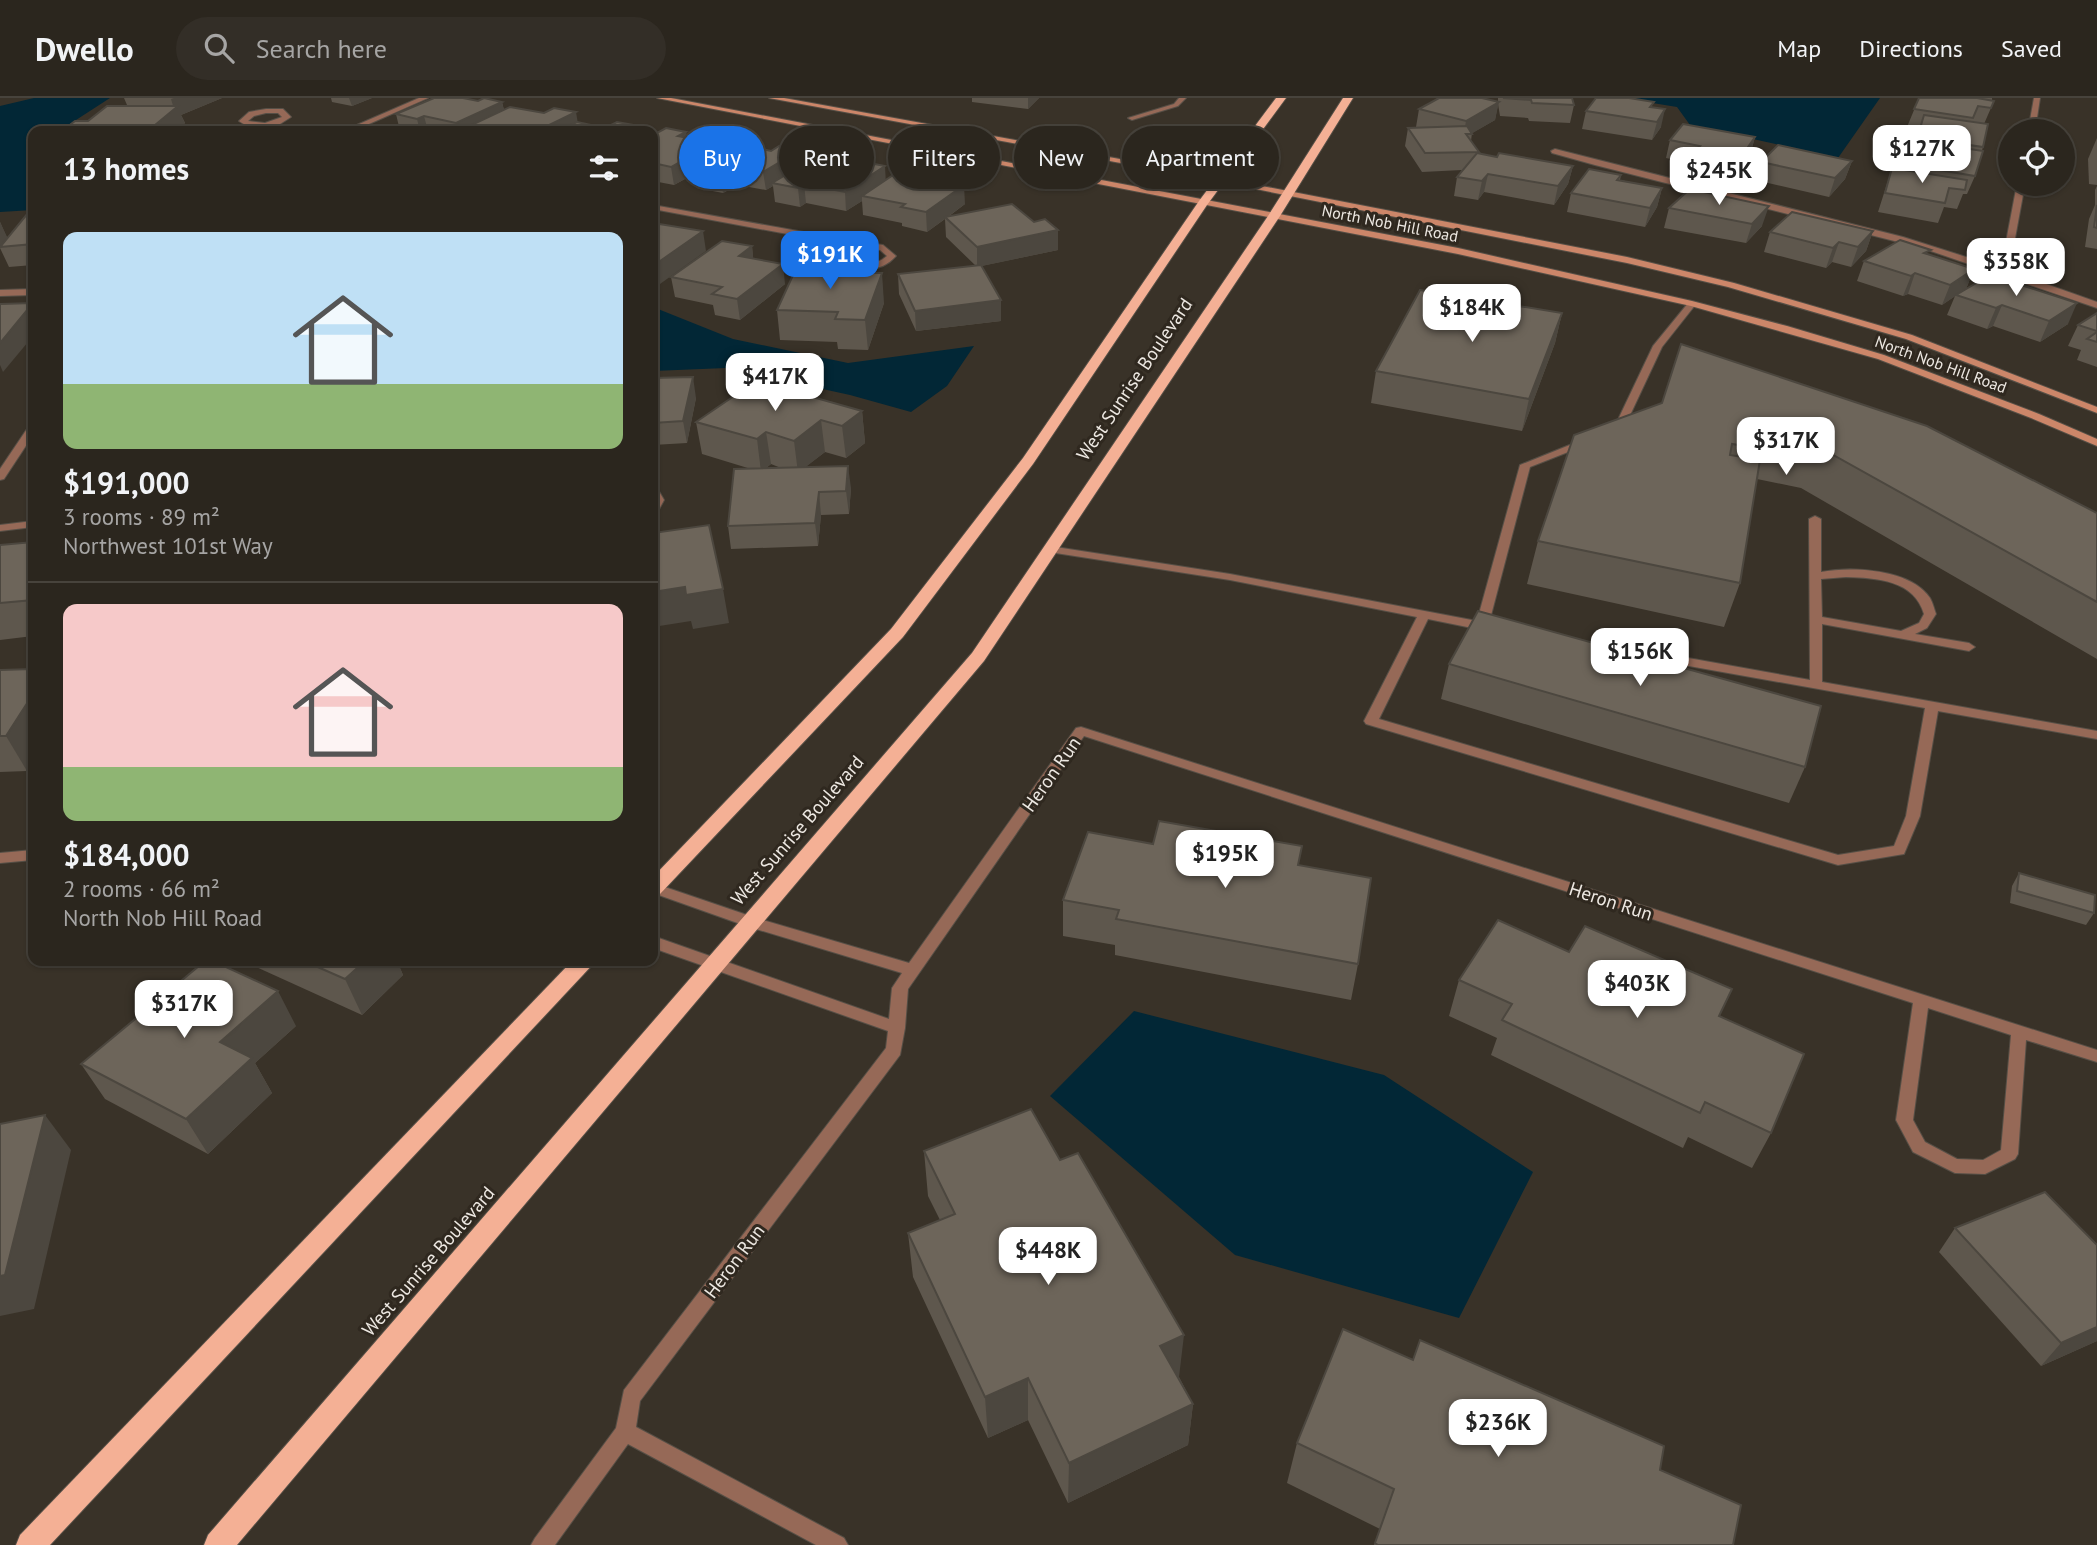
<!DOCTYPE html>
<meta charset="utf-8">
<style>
body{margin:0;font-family:"PT Sans",sans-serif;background:#332e27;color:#f1f3f6;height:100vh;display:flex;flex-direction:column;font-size:26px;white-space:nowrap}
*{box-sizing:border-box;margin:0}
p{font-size:23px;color:#a6a5a4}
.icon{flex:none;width:38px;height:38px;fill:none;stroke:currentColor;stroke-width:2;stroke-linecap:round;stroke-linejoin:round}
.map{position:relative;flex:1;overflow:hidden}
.details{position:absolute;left:28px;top:28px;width:630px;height:840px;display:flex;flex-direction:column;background:#2b261e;border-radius:14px;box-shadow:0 2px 5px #0004,0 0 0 2px #47433c}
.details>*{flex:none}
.top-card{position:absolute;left:679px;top:28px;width:665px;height:63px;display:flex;gap:14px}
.buttons{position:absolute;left:1998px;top:21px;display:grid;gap:14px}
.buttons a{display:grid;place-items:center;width:77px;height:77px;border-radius:50%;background:#2b261e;box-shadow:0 2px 5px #0004,0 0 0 2px #47433c;font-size:35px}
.price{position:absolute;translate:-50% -60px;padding:0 16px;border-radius:14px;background:#fff;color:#222;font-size:23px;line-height:46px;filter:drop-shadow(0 2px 4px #0008)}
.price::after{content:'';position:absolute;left:50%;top:42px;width:21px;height:16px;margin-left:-10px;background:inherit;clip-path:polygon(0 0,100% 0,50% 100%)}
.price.current{background:#1a73e8;color:#fff}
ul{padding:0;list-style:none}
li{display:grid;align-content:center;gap:14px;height:371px;padding:0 35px}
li+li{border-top:2px solid #47433c}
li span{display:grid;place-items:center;height:217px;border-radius:14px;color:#555}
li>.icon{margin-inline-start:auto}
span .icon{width:126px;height:126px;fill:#fffc;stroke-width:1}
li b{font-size:30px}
h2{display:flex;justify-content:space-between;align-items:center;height:84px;padding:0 35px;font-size:30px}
.pill{padding:0 24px;border-radius:32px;background:#2b261e;box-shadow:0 2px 5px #0004,0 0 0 2px #47433c;font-size:24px;line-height:63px}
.pill.current{background:#1a73e8;color:#fff}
header{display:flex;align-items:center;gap:42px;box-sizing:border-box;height:98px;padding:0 35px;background:#2b261e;border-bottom:2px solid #47433c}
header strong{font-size:33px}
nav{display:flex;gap:38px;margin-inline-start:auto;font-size:24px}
.search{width:490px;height:63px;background:#332e27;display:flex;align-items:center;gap:18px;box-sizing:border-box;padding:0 24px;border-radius:38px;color:#a6a5a4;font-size:26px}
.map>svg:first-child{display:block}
.water{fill:#022736}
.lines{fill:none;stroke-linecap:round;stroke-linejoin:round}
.service-casing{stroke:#564f46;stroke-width:2}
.minor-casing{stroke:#564f46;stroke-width:2}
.secondary-casing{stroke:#564f46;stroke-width:2}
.trunk-casing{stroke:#564f46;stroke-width:2}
.service{fill:#966957;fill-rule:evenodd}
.minor{fill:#966957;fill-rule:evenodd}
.secondary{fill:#cc8669;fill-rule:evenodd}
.trunk{fill:#f4b095;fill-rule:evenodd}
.wall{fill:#5e574d;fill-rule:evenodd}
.shaded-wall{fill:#4c473f}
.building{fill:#6d655a;stroke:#4c473f;stroke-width:2}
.labels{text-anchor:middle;stroke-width:6;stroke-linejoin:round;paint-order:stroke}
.far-street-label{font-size:16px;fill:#ede8e2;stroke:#2f281f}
.street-label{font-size:19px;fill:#ede8e2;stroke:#2f281f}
</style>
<header>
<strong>Dwello</strong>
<div class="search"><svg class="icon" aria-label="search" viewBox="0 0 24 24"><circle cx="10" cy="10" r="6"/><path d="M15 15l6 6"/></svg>Search here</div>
<nav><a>Map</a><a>Directions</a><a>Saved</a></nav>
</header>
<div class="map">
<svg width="2097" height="1447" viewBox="0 0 2097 1447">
<rect width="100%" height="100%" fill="#393228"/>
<g class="water">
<path d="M34 0H110L59 33H33V112L0 114V8Z"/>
<path d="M1622 0H1880L1838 60 1690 27 1677 9Z"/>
<path d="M653 209 733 241 848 265 974 248 947 288 911 314 850 297 726 270 653 273Z"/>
<path d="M1134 913 1384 977 1533 1074 1459 1220 1235 1157 1050 998Z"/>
</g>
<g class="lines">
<g class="service-casing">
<g id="service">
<path d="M1689 204 1696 206 1662 249 1624 330 1620 333H1612L1611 331 1615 328 1653 248Z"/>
<path d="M1587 340 1591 341V345L1530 369 1489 525 1493 526 1495 529 1493 532H1482L1428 521 1379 621 1838 757 1894 748 1906 718 1925 610 1599 552 1593 548 1599 544 1810 582 1809 421 1815 418 1821 421V474C1852 468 1911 471 1930 500 1933 505 1934 511 1936 516L1927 530 1915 536 1969 545 1975 549 1969 553 1822 526V584L2097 633V641L1938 613 1920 718 1904 756 1838 767 1366 626 1364 623 1417 519 1230 482 1049 454 1043 451 1049 448 1230 476 1477 523 1520 367ZM1846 479C1877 480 1914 482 1924 516L1919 525 1901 533 1822 519 1821 481Z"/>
<path d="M1081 629 2097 952V964L2026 942 2018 1056 2015 1061 1985 1076 1955 1075 1913 1054 1896 1022 1913 905 1084 638 908 891 905 930 900 957 640 1303 636 1329 844 1440 848 1447H816L628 1346 555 1447H531L535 1440 616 1330 624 1292 886 950 888 933 653 850V838L889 921 892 890 902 875 746 828 653 795V785L756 820 909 865 1076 630ZM1928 910 2011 937 2001 1052 1983 1062 1957 1061 1925 1044 1913 1022Z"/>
</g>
</g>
<g class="minor-casing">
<g id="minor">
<path d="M419 0H428L353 33H343Z"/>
<path d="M1179 0H1186L1178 8 1132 22 1128 20 1174 6Z"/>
<path d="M2034 0H2040L2035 33H2028Z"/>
<path d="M266 11H283L291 19 280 26 299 33C290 33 283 30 275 29 261 27 251 32 239 23L249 14ZM266 15H278L282 19 265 25 248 23 254 18Z"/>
<path d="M1555 51 1903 139 2001 170 2017 86H2025L2009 173 2097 204V210L1922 150 1595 67 1552 55 1551 53Z"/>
<path d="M653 107 826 138 859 148 870 145 883 147 896 158C881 175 855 176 840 159L849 151 825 143 653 111ZM870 151 880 152 887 158C875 168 861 169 849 159L852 155Z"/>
<path d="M33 191V197L0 198V192Z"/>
<path d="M33 327V337L4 381 0 382V371L29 328Z"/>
<path d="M653 389 657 390 664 402 657 415 653 416Z"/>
<path d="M33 423V429L0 433V427Z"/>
<path d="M33 752V762L0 765V755Z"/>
</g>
</g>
<g class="secondary-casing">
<g id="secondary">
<path d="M657 0H671L1458 150 1692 203 1787 228 1884 257 2039 316 2097 341V348L2031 320 1878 261 1691 208 1458 156Z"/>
<path d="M769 0H784L1175 71 1627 159 1734 185 1912 237 2097 309V315L1906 241 1728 189 1627 165 1175 75Z"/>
</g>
</g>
<g class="trunk-casing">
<g id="trunk">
<path d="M1276 0H1286L1207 107 1033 366 903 539 660 796 653 798V779L891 531 1023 360 1199 103Z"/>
<path d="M1343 0H1353L1280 118 984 563 237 1447H204L208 1437 972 555 1268 118Z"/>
<path d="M572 863H596L50 1447H16L20 1437Z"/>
</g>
</g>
<use href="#service" class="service"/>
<use href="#minor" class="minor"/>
<use href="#secondary" class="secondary"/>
<use href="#trunk" class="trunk"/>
</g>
<g class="wall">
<path d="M124 0H222L181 17 185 25 176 33H62L88 23 130 8 127 7Z"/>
<path d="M331 0H372L352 8 332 4Z"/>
<path d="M972 0H1039L1028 11 972 4Z"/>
<path d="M1498 0H1572L1574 7 1570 25 1529 23 1528 20 1500 18 1498 6 1495 22 1472 35 1471 43 1479 54V56L1497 59 1573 68 1568 86 1554 107 1484 94 1478 102 1454 98 1457 79 1462 72 1422 74 1405 48 1408 30 1419 29H1416L1419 11 1498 4Z"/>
<path d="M1919 0H1992V2L1994 3 1984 26 1983 49 1975 78 1967 96H1963L1957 111 1944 109 1938 125 1878 114 1892 70 1907 72 1914 55 1920 56V54L1913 53 1919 31 1907 29Z"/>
<path d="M478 3 502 4 504 12 577 24 605 30 645 29 646 33H400L396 16Z"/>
<path d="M1652 9 1661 29 1652 42 1582 31 1586 13Z"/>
<path d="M686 34 687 40 716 59 802 67 886 82 931 69V81L965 106 948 119 1034 124 1058 132V152L981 168 1001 202V223L916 233 899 196 898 176 976 168 946 139 945 121 927 134 902 128V125L863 117 862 103 846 113 806 105 800 109 775 104 773 88 766 92 738 87 723 95 697 90 694 76 674 87 653 83V37Z"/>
<path d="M1755 39 1750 57 1736 77 1692 69 1693 66 1666 60 1670 42Z"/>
<path d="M2097 40V87L2089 86 2088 61Z"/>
<path d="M1852 63 1845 81 1829 99 1755 82 1761 64Z"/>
<path d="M1621 77 1620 82 1662 90 1657 109 1645 129 1567 114 1571 95Z"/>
<path d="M2097 88V151L2085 149 2089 121 2095 107V92Z"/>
<path d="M1669 110 1762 128 1746 145 1664 130Z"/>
<path d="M33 115V167L9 169 0 150V124L7 140Z"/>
<path d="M1873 133 1866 153 1851 169 1832 164 1826 170 1764 154 1770 134Z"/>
<path d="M752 148 753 160 785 186 740 222 715 217 713 207 675 199 671 179Z"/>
<path d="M1929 157 1974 171 1966 191 2068 226 2040 244 1993 228 1987 231 1947 217 1955 198 1942 207 1908 196 1903 198 1857 183 1864 163Z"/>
<path d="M835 174 884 205 868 252 838 251 837 244 780 242 777 212Z"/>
<path d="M1562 215 1555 245 1522 333 1371 305 1376 273Z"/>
<path d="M2097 215V269L2077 262 2081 252 2068 248 2078 227Z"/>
<path d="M653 280 696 300 687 345 653 347Z"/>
<path d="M1662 305 2097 415V561L1801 390 1757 381 1740 485 1724 529 1527 486 1538 443Z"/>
<path d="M862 313 865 345 846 360 825 354 805 369 851 390 849 416 821 417 818 448 731 451 728 428 751 371 702 356 696 324ZM771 366 781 370H766Z"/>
<path d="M33 444V538L0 542V447Z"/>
<path d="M1449 566 1805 669 1789 705 1441 601Z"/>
<path d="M0 572 27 673 0 674Z"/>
<path d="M1153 746 1299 768 1358 866 1351 902 1115 857V847L1063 838V802Z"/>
<path d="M2019 775 2094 815 2086 827 2010 805 2012 788Z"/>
<path d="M1569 854 1719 918 1771 1035 1752 1070 1688 1039 1683 1050 1491 957 1497 940 1449 918 1459 882Z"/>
<path d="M243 863H397L403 877 362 917Z"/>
<path d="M296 928 255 965 272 995 208 1056 105 1001 81 966Z"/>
<path d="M924 1053 1179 1279 1193 1306 1188 1347 1068 1405 1028 1322 988 1340 913 1179 908 1135 940 1122 928 1098Z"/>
<path d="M1955 1130 2097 1147V1243L2041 1268 1939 1154Z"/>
<path d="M1297 1345 1660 1372 1733 1447H1374L1380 1431 1287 1385Z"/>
</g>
<g class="shaded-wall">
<path d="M174 0H222L181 17 185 25 176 33H149L174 11 171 1Z"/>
<path d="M349 0H372L352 8Z"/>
<path d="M1028 0H1039L1028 11Z"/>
<path d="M502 4 506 22 465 30V33H458L456 25Z"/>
<path d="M1499 4 1495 22 1471 36H1466L1463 41 1466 23Z"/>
<path d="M1665 11 1661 29 1652 42 1657 24Z"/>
<path d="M576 14 579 32 577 33H537Z"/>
<path d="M424 18 428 33H420L417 21Z"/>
<path d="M686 34 689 52 678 38Z"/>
<path d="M1755 39 1750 57 1736 77 1741 59Z"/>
<path d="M714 45 717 63 694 71V76L674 87 671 69Z"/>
<path d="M800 52 802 71 772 85 773 88 766 92 763 74Z"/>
<path d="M1852 63 1845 81 1829 99 1835 80Z"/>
<path d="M735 68 738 87 723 95 720 77Z"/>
<path d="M885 68 886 87 862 98V103L846 113 845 94Z"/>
<path d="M1573 68 1568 86 1554 107 1558 88Z"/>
<path d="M931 69 932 88 917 78Z"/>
<path d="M1488 76 1484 94 1478 102 1482 83Z"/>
<path d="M804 86 806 105 800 109 798 90Z"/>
<path d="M964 87 965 106 927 134 926 114Z"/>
<path d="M1662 90 1657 109 1645 129 1650 110Z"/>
<path d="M1769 108 1762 128 1746 145 1752 126Z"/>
<path d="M0 124 9 143 0 150Z"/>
<path d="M1058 132V152L977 169V149Z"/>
<path d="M703 133 706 153 653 191V168Z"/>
<path d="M1873 133 1866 153 1851 169 1858 149Z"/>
<path d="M1839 144 1832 164 1826 170 1833 150Z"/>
<path d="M752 148 754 168 739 158Z"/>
<path d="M783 166 785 186 740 222 737 201Z"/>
<path d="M1974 171 1966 191 1942 207 1950 187Z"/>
<path d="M882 175 884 205 868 252 865 222Z"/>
<path d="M1915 175 1908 196 1903 198 1911 178Z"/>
<path d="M1001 202V223L916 233 915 213Z"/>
<path d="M33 205V238L3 274 0 267V245Z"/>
<path d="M2077 205 2068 226 2040 244 2049 223Z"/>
<path d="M2002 207 1993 228 1987 231 1996 210Z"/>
<path d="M1562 215 1555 245 1522 333 1529 301Z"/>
<path d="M693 279 696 300 687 345 683 323Z"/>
<path d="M862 313 865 345 846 360 842 328Z"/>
<path d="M821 322 825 354 798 375 794 343Z"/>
<path d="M766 334 771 366 761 374 757 341Z"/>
<path d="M848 368 851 390 849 416 846 393Z"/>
<path d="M819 394 821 417 818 448 815 425Z"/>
<path d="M685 489 723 491 729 525 693 531 691 523 653 529V494Z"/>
<path d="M33 596V663L27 673 6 638Z"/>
<path d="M365 863H397L403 877 362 917 345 881Z"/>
<path d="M278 893 296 928 255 965 272 995 208 1056 186 1021 220 944Z"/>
<path d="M45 1017 71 1052 34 1211 0 1218V1178Z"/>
<path d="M2097 1229V1243L2041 1268 2061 1245Z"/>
<path d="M1184 1237 1179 1279 1156 1290 1160 1248Z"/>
<path d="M1028 1280V1322L988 1340 985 1299Z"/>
<path d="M1193 1306 1188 1347 1068 1405 1069 1365Z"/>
</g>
<g class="building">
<path d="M434 0H463L478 3 484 0 502 4 456 25 424 18 417 21 396 16Z"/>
<path d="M1439 0H1482L1499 4 1466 23 1419 11Z"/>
<path d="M1503 0H1572L1574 7 1532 5 1531 2Z"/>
<path d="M1596 0H1629L1654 4 1650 9 1665 11 1657 24 1586 13Z"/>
<path d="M1919 0H1977L1994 3 1991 10 1978 8 1973 20 1914 11Z"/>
<path d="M107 8H178L149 32 62 33 75 23H88Z"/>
<path d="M510 9 544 15 554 10 576 14 537 33H483L465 30Z"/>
<path d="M1924 17 1988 26 1983 49 1936 42 1937 37 1919 34Z"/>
<path d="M577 24 605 30 617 24 645 29 638 33H557Z"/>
<path d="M1683 26 1755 39 1741 59 1697 51 1700 48 1670 42Z"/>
<path d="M1467 28 1472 36H1466L1479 54 1425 55 1408 30Z"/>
<path d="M191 29 210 33H181Z"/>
<path d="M666 30 686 34 678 38 714 45 671 69 653 65V37Z"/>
<path d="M1924 44 1983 53 1975 78 1909 67 1914 55 1920 56Z"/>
<path d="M738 46 771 53 779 48 800 52 763 74 735 68 720 77 694 71Z"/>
<path d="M1778 47 1852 63 1835 80 1761 64Z"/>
<path d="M1477 55 1497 59 1499 55 1573 68 1558 88 1488 76 1482 83 1457 79Z"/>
<path d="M816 59 858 67 864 64 885 68 845 94 804 86 798 90 772 85Z"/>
<path d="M911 65 931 69 917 78 964 87 926 114 901 109 905 106 862 98Z"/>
<path d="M1892 70 1967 82 1965 92 1949 90 1945 105 1885 95Z"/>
<path d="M1589 71 1621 77 1617 82 1662 90 1650 110 1571 95Z"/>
<path d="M1690 91 1769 108 1752 126 1669 110Z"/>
<path d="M1012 106 1034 124 1045 121 1058 132 977 149 945 119Z"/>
<path d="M2097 107V130L2094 129Z"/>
<path d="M1792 114 1873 133 1858 149 1839 144 1833 150 1770 134Z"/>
<path d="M28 115H33V146L0 149Z"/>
<path d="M653 125 703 133 653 168Z"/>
<path d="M1900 142 1931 152 1924 155 1974 171 1950 187 1915 175 1911 178 1864 163Z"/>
<path d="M722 143 752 148 739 158 783 166 737 201 712 196 722 189 671 179Z"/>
<path d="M799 164 834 166 831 174 882 175 865 222 835 221 838 214 777 212Z"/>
<path d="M981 167 1001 202 915 213 898 176Z"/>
<path d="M1990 177 2077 205 2049 223 2002 207 1996 210 1956 197Z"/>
<path d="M1420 192 1562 215 1529 301 1376 273Z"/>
<path d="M33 205 0 245V206Z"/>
<path d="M2097 215V233L2078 227Z"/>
<path d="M2097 234V244L2087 241Z"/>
<path d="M1681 246 1927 328 2097 415V504L1817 348 1751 335 1757 350 1732 346 1730 357 1760 362 1740 485 1538 443 1574 337 1662 305Z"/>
<path d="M693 279 683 323 653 325V280Z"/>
<path d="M756 283 862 313 842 328 821 322 794 343 766 334 757 341 696 324Z"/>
<path d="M848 368 846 393 819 394 815 425 728 428 734 371Z"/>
<path d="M709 427 723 491 686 497 685 489 653 494V435Z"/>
<path d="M33 444V502L0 505V447Z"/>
<path d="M1478 513 1821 608 1805 669 1449 566Z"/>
<path d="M33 571V596L6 638H0V572Z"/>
<path d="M1159 723 1302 748 1298 767 1371 780 1358 866 1116 821 1119 812 1063 802 1088 734 1153 746Z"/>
<path d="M2019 775 2095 797 2094 815 2017 793Z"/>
<path d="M1498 822 1569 854 1585 828 1732 891 1719 918 1804 956 1771 1035 1705 1004 1700 1015 1502 922 1512 906 1459 882Z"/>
<path d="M205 863H213L278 893 220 944 252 960 186 1021 81 966Z"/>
<path d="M304 863H365L345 881Z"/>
<path d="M1031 1011 1060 1062 1078 1055 1184 1237 1160 1248 1193 1306 1069 1365 1028 1280 985 1299 908 1135 955 1116 924 1053Z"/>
<path d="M45 1017 5 1177 0 1178V1026Z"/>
<path d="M2045 1094 2097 1147V1229L2061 1245 1955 1130Z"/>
<path d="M1343 1231 1413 1262 1420 1242 1664 1348 1660 1372 1741 1407 1733 1447H1378L1375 1445 1394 1391 1297 1345Z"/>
</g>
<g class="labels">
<g class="far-street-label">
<text transform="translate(1390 125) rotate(11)" y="6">North Nob Hill Road</text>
<text transform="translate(1941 266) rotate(20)" y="6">North Nob Hill Road</text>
</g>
<g class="street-label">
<text transform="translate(1134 281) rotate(-56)" y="7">West Sunrise Boulevard</text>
<text transform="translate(1051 676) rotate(-55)" y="7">Heron Run</text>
<text transform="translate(797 732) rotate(-49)" y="7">West Sunrise Boulevard</text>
<text transform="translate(1611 803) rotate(18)" y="7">Heron Run</text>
<text transform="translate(428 1163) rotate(-49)" y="7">West Sunrise Boulevard</text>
<text transform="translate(734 1163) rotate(-53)" y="7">Heron Run</text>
</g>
</g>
</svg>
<div class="buttons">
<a><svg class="icon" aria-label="locate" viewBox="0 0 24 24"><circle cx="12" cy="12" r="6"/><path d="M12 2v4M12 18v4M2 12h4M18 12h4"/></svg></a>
</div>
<b class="price" style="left:1922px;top:87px">$127K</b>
<b class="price" style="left:1719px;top:109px">$245K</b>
<b class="price current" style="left:830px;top:193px">$191K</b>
<b class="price" style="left:2016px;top:200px">$358K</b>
<b class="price" style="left:1472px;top:246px">$184K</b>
<b class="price" style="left:775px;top:315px">$417K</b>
<b class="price" style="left:1786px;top:379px">$317K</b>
<b class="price" style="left:1640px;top:590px">$156K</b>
<b class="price" style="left:1225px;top:792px">$195K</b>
<b class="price" style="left:1637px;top:922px">$403K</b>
<b class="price" style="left:184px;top:942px">$317K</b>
<b class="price" style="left:1048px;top:1189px">$448K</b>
<b class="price" style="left:1498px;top:1361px">$236K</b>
<div class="top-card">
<a class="pill current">Buy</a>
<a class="pill">Rent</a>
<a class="pill">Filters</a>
<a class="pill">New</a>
<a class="pill">Apartment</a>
</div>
<section class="details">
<h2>13 homes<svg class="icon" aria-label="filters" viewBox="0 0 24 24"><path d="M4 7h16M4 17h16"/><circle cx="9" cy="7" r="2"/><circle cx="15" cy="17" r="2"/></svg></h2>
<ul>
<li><span style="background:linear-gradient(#bfe0f5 70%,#8fb573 0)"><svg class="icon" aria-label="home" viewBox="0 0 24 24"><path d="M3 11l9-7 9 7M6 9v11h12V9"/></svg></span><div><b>$191,000</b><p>3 rooms · 89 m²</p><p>Northwest 101st Way</p></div></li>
<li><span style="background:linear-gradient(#f6c9c9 75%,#8fb573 0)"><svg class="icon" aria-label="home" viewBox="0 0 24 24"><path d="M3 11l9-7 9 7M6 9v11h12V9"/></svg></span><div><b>$184,000</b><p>2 rooms · 66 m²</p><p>North Nob Hill Road</p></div></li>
</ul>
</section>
</div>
